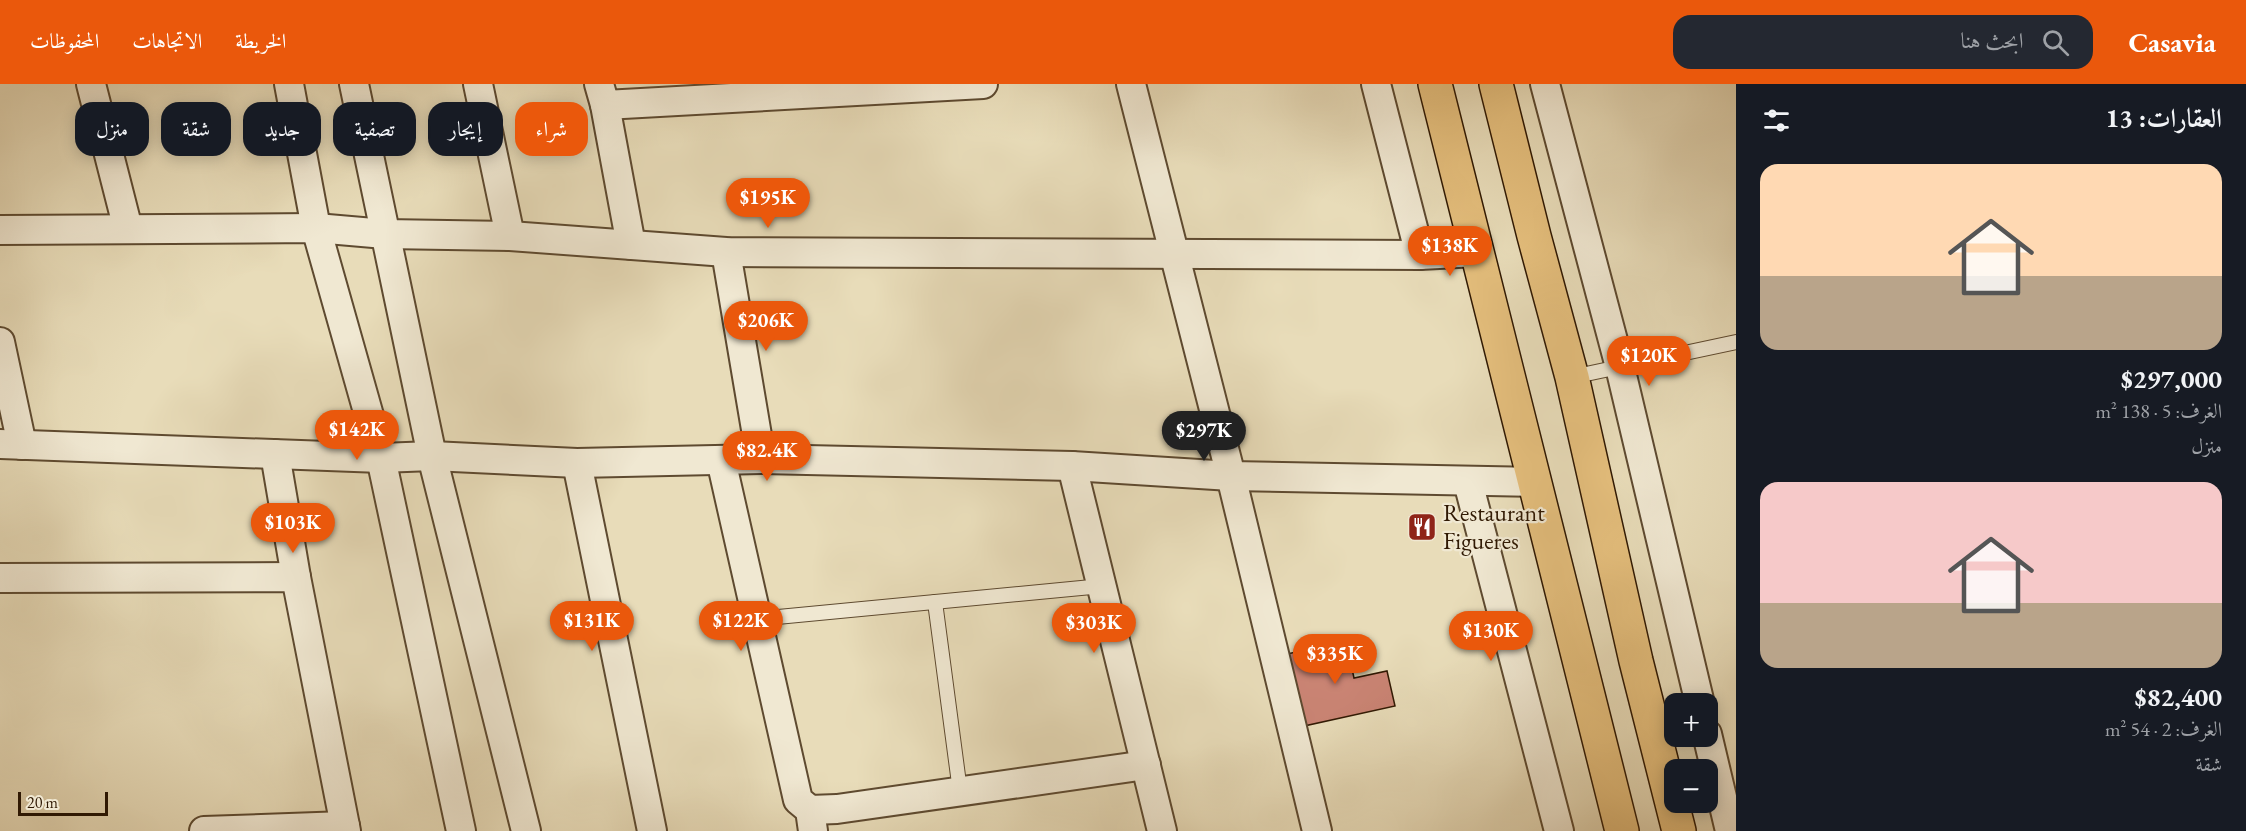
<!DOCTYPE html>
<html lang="ar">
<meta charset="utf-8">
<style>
body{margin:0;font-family:"EB Garamond",Amiri,serif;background:#242831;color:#f1f3f6;direction:rtl;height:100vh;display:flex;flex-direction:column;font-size:22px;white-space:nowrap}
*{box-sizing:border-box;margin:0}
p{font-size:20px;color:#9ea1a6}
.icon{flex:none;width:33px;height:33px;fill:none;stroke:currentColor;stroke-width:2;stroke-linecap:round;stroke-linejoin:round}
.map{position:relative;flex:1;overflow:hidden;direction:ltr}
.details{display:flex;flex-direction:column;background:#171b24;width:510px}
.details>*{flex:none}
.hud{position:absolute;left:18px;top:18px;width:570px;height:54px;direction:rtl;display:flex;gap:12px}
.fabs{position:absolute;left:1664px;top:609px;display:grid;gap:12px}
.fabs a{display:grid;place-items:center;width:54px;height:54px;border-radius:12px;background:#171b24;box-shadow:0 3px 15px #0003;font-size:30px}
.scale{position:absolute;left:18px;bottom:15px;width:90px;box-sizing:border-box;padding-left:6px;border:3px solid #301903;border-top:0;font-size:16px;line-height:21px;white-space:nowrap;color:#301903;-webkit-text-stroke:4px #f0e8d2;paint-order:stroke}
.price{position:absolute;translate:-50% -51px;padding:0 14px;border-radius:21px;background:#ea580c;color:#fff;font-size:20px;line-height:39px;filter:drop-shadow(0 2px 3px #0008)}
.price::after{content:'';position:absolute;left:50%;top:36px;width:18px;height:14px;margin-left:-9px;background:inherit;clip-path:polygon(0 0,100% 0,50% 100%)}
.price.selected{background:#222;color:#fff}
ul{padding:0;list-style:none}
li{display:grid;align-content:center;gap:12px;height:318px;padding:0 24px}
li span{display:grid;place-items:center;height:186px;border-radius:18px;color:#555}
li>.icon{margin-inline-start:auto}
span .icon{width:108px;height:108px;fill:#fffc;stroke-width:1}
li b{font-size:26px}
h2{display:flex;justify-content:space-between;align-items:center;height:72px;padding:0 24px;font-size:26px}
.chip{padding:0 21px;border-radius:18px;background:#171b24;box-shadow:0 3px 15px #0003;font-size:21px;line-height:54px}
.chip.selected{background:#ea580c;color:#fff}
header{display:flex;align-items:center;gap:36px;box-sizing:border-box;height:84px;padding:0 30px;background:#ea580c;color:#fff}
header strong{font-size:28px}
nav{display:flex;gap:33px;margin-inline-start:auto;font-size:21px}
.search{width:420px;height:54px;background:#242831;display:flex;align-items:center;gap:15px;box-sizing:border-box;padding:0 21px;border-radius:18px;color:#9ea1a6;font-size:22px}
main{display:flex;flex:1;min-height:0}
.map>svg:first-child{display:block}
.building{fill:#ca8474;stroke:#301903;stroke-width:1.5}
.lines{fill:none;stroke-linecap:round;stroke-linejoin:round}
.lane-casing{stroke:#5e4a30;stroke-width:16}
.street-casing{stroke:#5e4a30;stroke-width:32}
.highway-casing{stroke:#301903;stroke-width:36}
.lane{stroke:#f0e8d2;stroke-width:14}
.street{stroke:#f0e8d2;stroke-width:28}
.highway{stroke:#e4be7c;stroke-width:33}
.labels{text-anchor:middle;stroke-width:4.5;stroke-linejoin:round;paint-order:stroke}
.poi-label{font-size:24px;fill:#301903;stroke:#f0e8d2;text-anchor:start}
</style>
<header>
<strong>Casavia</strong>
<div class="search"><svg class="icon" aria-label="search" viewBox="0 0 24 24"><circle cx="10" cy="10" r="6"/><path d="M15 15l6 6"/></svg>ابحث هنا</div>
<nav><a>الخريطة</a><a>الاتجاهات</a><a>المحفوظات</a></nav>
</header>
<main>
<section class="details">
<h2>العقارات: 13<svg class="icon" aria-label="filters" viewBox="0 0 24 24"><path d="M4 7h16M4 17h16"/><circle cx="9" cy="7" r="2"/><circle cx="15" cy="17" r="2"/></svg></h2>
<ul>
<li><span style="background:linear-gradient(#ffd9b3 60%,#b9a48a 0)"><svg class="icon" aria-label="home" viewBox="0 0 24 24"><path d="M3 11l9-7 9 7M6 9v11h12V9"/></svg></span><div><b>$297,000</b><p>الغرف: 5 · 138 m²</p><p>منزل</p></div></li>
<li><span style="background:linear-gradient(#f6c9c9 65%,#b9a48a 0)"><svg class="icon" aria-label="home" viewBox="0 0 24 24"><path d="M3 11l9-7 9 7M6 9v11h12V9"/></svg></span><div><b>$82,400</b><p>الغرف: 2 · 54 m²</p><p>شقة</p></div></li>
</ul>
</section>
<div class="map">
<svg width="1736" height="747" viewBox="0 0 1736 747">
<rect width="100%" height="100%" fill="#e8dcb9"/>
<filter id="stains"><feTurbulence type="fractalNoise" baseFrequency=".00333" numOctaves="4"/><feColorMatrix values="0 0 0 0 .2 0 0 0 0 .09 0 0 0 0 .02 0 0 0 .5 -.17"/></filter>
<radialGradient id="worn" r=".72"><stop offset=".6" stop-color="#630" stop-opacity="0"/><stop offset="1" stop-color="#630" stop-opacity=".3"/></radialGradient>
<path class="building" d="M1346 557 1354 594 1387 587 1395 622 1304 642 1287 570Z"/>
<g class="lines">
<g class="lane-casing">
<g id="lane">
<path d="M1572 293 1736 258"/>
<path d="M935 518 960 707"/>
<path d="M757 535 1102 502"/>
</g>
</g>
<g class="street-casing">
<g id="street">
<path d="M91 0 128 145"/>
<path d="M289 0 316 144 381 374 461 747"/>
<path d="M354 0 432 372 526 747"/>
<path d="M478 0 510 152"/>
<path d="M599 0 605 21 983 0"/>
<path d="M1131 0 1231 392 1317 747"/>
<path d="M1545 0 1620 283 1700 620"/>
<path d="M605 21 631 161"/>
<path d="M0 146 316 144 385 150 510 152 726 168 1420 171 1376 0"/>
<path d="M726 168 761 375"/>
<path d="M1420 171 1477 168"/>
<path d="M0 258 22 361"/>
<path d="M0 360 381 374 432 372 577 379 761 375 1072 382 1231 392 1535 398"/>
<path d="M275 370 296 493"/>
<path d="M721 376 798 716 810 726 813 747"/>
<path d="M577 379 652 747"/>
<path d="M1072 382 1162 747"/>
<path d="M1468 398 1559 747"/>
<path d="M0 494 296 493 346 747"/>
<path d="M1707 650 1730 747"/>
<path d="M810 726 837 725 1146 681"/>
<path d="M204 747 345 742"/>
</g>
</g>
<g class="highway-casing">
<g id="highway">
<path d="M1435 0 1622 747"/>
<path d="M1496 0 1534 152 1572 293 1636 577 1679 747"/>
</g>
</g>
<use href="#lane" class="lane"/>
<use href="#street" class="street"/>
<use href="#highway" class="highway"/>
</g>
<defs>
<g id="restaurant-square" transform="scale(1.5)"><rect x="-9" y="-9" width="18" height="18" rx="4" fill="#8f2418" stroke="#f0e8d2"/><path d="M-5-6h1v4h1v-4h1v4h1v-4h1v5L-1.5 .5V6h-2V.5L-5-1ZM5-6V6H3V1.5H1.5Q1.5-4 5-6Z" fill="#fff"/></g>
</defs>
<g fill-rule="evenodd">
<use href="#restaurant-square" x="1422" y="443"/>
</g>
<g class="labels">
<g class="poi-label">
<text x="1443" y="437">Restaurant<tspan x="1443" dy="28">Figueres</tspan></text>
</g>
</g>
<rect width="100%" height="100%" filter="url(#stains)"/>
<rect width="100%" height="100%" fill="url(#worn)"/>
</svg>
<div class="fabs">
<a>+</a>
<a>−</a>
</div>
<div class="scale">20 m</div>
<b class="price" style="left:768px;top:145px">$195K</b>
<b class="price" style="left:1450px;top:193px">$138K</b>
<b class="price" style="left:766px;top:268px">$206K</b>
<b class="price" style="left:1649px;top:303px">$120K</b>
<b class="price" style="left:357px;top:377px">$142K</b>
<b class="price selected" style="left:1204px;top:378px">$297K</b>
<b class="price" style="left:767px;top:398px">$82.4K</b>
<b class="price" style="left:293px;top:470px">$103K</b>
<b class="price" style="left:592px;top:568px">$131K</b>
<b class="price" style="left:741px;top:568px">$122K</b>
<b class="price" style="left:1094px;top:570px">$303K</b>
<b class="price" style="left:1491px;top:578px">$130K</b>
<b class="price" style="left:1335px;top:601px">$335K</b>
<div class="hud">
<a class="chip selected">شراء</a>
<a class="chip">إيجار</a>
<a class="chip">تصفية</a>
<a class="chip">جديد</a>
<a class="chip">شقة</a>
<a class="chip">منزل</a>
</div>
</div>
</main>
